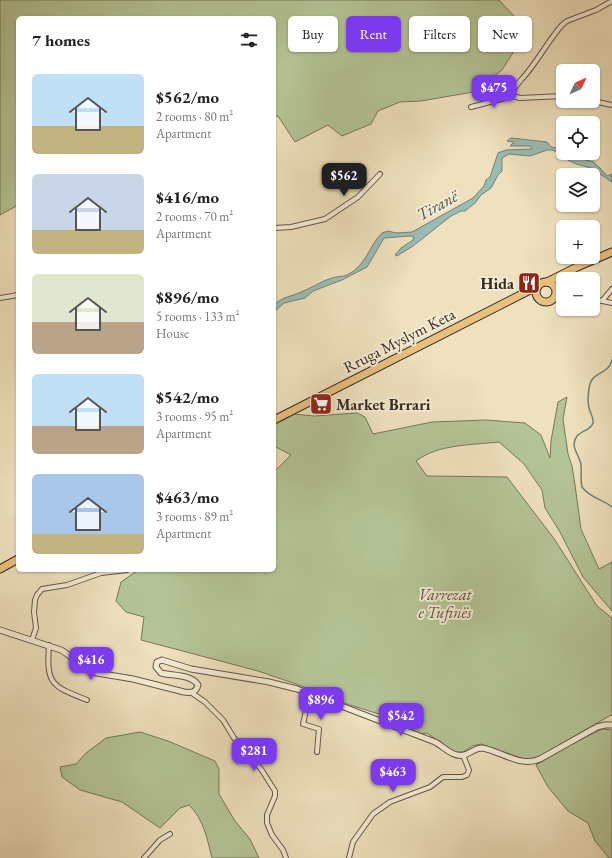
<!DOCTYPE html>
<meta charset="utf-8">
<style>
body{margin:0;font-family:"EB Garamond",serif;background:#f6f6f6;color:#202124;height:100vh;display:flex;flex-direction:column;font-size:15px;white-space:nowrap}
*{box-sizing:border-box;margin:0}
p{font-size:13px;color:#757577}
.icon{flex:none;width:22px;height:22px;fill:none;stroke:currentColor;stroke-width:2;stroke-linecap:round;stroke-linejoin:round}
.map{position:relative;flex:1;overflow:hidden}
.panel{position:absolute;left:16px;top:16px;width:260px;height:556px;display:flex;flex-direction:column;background:#fff;border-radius:6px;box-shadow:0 1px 3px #0004}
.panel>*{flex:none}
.guide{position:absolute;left:288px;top:16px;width:264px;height:36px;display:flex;gap:8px}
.needle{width:26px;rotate:46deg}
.tools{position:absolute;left:556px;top:64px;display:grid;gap:8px}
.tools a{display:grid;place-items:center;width:44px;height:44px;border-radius:6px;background:#fff;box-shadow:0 1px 3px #0004;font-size:20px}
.price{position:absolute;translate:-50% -34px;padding:0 9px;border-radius:8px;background:#7c3aed;color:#fff;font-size:13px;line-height:26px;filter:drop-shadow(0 1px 2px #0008)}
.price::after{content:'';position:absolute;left:50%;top:24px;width:12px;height:9px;margin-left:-6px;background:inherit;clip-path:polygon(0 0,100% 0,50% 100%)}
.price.selected{background:#222;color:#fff}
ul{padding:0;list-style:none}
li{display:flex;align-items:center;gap:12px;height:100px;padding:0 16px}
li span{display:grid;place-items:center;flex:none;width:112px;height:80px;border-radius:6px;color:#555}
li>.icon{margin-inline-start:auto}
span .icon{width:48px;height:48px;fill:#fffc;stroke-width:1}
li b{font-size:17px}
h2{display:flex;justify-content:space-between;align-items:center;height:48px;padding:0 16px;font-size:17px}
.tag{padding:0 14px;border-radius:6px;background:#fff;box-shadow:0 1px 3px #0004;font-size:14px;line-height:36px}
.tag.selected{background:#7c3aed;color:#fff}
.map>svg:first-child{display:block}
.green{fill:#b4c496;stroke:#76765b}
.water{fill:#9abdb3;stroke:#728178}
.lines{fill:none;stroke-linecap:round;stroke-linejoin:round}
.stream{stroke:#728178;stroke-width:1.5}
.minor-casing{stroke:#655648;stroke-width:6}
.tertiary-casing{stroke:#655648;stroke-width:7}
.primary-casing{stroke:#372820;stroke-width:9}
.minor{stroke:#f5ecd5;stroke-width:4}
.tertiary{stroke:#f5ecd5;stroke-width:5}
.primary{stroke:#e8c07f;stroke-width:7}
.labels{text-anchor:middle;stroke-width:4;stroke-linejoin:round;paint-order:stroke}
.poi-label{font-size:16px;font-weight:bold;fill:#372820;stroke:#f5ecd5;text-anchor:end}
.street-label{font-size:16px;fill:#372820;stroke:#f5ecd5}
.park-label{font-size:16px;font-style:italic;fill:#564f3e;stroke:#f5ecd5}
.water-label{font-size:17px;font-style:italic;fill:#504d45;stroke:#f5ecd5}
</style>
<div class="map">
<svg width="612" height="858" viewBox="0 0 612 858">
<rect width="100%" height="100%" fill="#efe1be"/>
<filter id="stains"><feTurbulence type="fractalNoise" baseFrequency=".005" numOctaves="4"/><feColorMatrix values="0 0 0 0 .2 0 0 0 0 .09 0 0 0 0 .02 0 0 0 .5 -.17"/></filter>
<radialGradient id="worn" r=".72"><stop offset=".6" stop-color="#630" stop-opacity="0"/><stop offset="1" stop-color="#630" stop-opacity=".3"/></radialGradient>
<g class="green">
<path d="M0 0H499L515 17 523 30 518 45 502 70 473 92 421 101 400 102 378 111 371 124 342 136 328 125 295 142 278 116H274V18H18V205L0 215Z"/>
<path d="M567 397 563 419 568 454 572 466 575 485 581 529 599 569 612 562V611L583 577 560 532 545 508 542 490 524 464 499 442C472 445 438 444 416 461L427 476 507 477 555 540 597 606 612 618V716L611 715 535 759 529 760 519 758 481 744 472 746 463 752H454L427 733 420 734 395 719 350 705 296 684 258 671 141 640 144 617 126 612 116 601 121 582 138 570H274V472L291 455 274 446V425L294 414 314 416 357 413 365 417 373 434 432 422 486 420 525 423 541 435 550 458 551 441 558 402Z"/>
<path d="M602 729 612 730V858H609L595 841 588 823 568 811 548 787 536 765 568 746Z"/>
<path d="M140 732 168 741 215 761 219 769V794L235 821 250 839 259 858H212C207 838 204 820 189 805L180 808 160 828 122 802 80 790 62 777 60 767 76 764 86 753 106 738Z"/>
</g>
<path class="water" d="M511 138 547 142 551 147 557 148V145H563V153H575L586 160 594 162 596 165 599 167 607 176 612 174V182L591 168 576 164 564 158 557 152 552 150H547L530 156 509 154 502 158V171L498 175 491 188 481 195 475 203 465 211H461L451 216 413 246 397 256 395 255 401 248 413 240 414 237 410 236 384 238 367 267 342 280 313 291 305 298 284 303 274 312V305C284 296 290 297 301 292 312 288 321 281 332 278 337 276 342 277 347 275 366 266 369 246 382 233L388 231 396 233 412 232 473 198 484 186 486 180 490 177 498 153 506 150 532 149 530 146H510L514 142 507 141Z"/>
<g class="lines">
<path class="stream" d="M612 360C609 374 593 372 590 384 588 391 587 404 590 411 591 414 594 419 593 423 591 430 581 431 577 436 569 447 580 455 581 465 582 472 580 480 582 487 590 498 602 499 612 507"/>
<g class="minor-casing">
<g id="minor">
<path d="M513 96C512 89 517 85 521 80 537 63 547 42 562 25L567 21 596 10 612 1"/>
<path d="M593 101 612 105"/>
<path d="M471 107 513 96 520 98 563 96"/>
<path d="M274 228 291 227 325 219 358 197 380 174"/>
<path d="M556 292 563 293"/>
<path d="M0 298 18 295"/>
<path d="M553 298 563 294"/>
<path d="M593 299 612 303"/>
<path d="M602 301 612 289"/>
<path d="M32 640 36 628 34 612 35 600 37 595 42 589 67 585 101 573 127 570"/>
<path d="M49 645C46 685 52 686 87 700"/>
<path d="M192 693 205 702 223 720 234 738 261 769 275 791V796L267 815V823L272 835 283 850 286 858"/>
<path d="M310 693 303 724 319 729 317 752"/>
<path d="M144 858 160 840 170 834"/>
<path d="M349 858 353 842 373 814 390 802 430 787 443 777H462L467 775 469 770 463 755"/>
</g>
</g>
<g class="tertiary-casing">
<path id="tertiary" d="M0 630 61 650C72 656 79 666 91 672L133 679 184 692C191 693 196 693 198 685 191 674 172 676 161 673L156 667 157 662 162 660 191 669 269 682 297 689 435 742C443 746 453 758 464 755 471 753 475 748 482 748 501 751 521 768 540 759L597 727 605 725H612"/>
</g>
<g class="primary-casing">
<g id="primary">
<path d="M547 282 577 267 612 252"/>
<circle cx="546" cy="292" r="10"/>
<path d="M274 420 538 286"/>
<path d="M0 569 18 559"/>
</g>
</g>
<use href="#minor" class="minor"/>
<use href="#tertiary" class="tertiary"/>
<use href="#primary" class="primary"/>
</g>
<defs>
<g id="restaurant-square" transform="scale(1.15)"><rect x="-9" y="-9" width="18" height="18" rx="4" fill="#8f2418" stroke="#f5ecd5"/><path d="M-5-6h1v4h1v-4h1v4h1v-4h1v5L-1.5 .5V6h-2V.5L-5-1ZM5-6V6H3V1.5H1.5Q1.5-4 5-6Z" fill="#fff"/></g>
<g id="supermarket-square" transform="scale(1.15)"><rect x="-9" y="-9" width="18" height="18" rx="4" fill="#8f2418" stroke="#f5ecd5"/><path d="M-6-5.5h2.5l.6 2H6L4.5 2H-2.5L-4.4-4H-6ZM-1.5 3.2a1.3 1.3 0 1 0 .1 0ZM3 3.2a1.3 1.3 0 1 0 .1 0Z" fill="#fff"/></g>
</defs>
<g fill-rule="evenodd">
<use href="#restaurant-square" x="529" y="283"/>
<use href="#supermarket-square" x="321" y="404"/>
</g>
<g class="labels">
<g class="poi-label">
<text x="514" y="289">Hida</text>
<text x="336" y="410" text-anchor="start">Market Brrari</text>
</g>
<g class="street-label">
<text transform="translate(399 340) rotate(-27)" y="6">Rruga Myslym Keta</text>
</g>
<g class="park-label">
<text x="445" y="600">Varrezat<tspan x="445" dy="18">e Tufinës</tspan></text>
</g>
<g class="water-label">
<text transform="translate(437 205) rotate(-29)" y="6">Tiranë</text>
</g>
</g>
<rect width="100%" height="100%" filter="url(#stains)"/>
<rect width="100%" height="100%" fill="url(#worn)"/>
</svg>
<div class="tools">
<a><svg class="needle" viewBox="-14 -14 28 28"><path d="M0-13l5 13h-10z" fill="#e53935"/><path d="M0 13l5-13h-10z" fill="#757577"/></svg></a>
<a><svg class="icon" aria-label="locate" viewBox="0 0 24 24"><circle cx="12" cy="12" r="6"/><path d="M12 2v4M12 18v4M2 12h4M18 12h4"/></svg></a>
<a><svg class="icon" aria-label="layers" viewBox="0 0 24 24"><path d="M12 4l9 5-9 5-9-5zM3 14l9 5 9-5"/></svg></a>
<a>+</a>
<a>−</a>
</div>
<b class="price" style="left:494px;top:109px">$475</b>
<b class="price selected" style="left:344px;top:197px">$562</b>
<b class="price" style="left:91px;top:681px">$416</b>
<b class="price" style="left:321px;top:721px">$896</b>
<b class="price" style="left:401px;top:737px">$542</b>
<b class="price" style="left:254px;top:772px">$281</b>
<b class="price" style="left:393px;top:793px">$463</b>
<div class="guide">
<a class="tag">Buy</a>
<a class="tag selected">Rent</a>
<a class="tag">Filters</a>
<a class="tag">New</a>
</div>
<section class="panel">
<h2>7 homes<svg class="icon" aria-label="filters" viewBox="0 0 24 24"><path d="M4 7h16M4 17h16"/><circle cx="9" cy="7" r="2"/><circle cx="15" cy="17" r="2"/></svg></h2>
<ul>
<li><span style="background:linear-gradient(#bfe0f5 65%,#c2b280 0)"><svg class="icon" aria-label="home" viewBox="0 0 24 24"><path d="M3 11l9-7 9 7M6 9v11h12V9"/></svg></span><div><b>$562/mo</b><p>2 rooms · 80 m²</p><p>Apartment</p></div></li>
<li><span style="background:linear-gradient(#c9d6e8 70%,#c2b280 0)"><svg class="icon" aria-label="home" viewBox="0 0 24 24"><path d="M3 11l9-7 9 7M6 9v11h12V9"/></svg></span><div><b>$416/mo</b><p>2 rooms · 70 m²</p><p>Apartment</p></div></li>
<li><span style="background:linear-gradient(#dfe7d0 60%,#b9a48a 0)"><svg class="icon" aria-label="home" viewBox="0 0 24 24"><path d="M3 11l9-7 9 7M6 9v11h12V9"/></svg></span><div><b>$896/mo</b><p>5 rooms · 133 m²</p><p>House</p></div></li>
<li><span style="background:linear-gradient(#bfe0f5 65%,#b9a48a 0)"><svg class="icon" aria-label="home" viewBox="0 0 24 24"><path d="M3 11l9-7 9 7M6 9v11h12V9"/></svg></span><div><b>$542/mo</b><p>3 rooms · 95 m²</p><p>Apartment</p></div></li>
<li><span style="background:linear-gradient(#a9c7e8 75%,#c2b280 0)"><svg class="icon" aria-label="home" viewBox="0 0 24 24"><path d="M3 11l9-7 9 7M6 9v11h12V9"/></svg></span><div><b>$463/mo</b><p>3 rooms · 89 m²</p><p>Apartment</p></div></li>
</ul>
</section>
</div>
